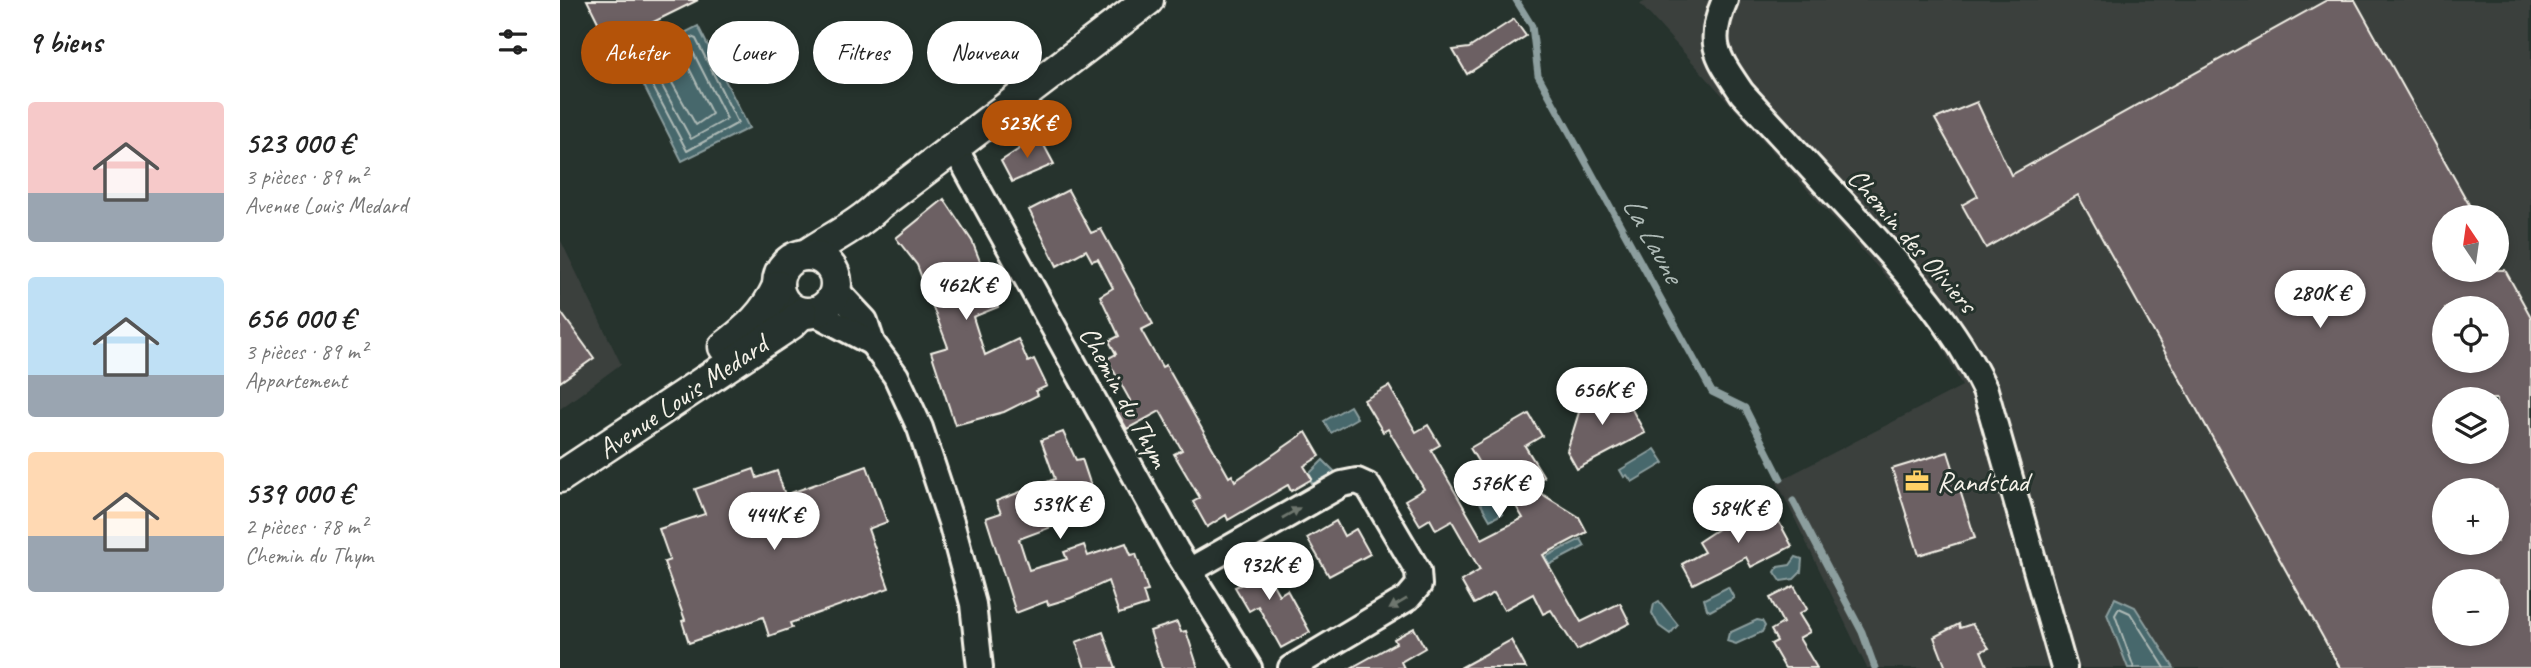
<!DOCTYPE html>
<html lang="fr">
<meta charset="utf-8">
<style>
body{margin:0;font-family:Caveat,sans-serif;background:#f6f6f6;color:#222;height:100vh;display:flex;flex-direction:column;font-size:26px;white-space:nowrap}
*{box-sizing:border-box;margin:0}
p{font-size:23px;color:#767676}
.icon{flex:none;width:38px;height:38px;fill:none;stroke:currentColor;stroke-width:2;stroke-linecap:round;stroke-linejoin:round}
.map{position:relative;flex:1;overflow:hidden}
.panel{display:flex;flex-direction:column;background:#fff;width:560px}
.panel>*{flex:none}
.top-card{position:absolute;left:21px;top:21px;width:665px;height:63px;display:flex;gap:14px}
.needle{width:46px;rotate:347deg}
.fabs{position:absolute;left:1872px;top:205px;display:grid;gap:14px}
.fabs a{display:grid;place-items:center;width:77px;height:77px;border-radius:50%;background:#fff;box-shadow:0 4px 10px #0003;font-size:35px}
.price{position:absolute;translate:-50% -60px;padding:0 16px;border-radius:24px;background:#fff;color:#222;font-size:23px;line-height:46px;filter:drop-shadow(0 2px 4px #0008)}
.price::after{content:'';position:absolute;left:50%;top:42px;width:21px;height:16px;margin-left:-10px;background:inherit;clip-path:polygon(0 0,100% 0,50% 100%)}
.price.current{background:#b45309;color:#fff}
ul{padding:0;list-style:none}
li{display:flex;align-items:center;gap:21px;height:175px;padding:0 28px}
li span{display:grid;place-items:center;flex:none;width:196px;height:140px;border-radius:7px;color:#555}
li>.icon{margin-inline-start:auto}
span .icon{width:84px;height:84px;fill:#fffc;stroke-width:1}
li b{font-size:30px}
h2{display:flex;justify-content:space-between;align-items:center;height:84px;padding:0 28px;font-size:30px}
.chip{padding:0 24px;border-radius:32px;background:#fff;box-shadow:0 4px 10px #0003;font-size:24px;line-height:63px}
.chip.current{background:#b45309;color:#fff}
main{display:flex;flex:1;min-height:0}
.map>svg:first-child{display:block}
.built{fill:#3b403d;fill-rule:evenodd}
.water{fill:#46676c;stroke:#8c9e9e;stroke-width:2}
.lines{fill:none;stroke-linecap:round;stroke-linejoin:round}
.shore{stroke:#aebab6;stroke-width:2}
.stream{stroke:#8c9e9e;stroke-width:7}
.building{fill:#6c6063;stroke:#f4f1e8;stroke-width:2;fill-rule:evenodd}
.minor-casing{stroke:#f4f1e8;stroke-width:30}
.tertiary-casing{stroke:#f4f1e8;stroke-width:35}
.minor{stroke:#26332d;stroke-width:24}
.tertiary{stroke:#26332d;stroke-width:30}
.oneway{fill:#6e766e}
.labels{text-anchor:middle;stroke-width:6;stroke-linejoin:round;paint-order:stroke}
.street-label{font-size:28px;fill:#f4f1e8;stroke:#26332d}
.poi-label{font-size:28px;fill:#f4f1e8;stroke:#26332d;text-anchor:start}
.water-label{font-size:30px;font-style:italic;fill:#aebab6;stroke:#26332d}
</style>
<main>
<section class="panel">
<h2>9 biens<svg class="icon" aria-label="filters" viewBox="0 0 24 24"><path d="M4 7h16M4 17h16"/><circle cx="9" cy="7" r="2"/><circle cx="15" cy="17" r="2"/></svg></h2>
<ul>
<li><span style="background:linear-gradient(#f6c9c9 65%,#9aa5b1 0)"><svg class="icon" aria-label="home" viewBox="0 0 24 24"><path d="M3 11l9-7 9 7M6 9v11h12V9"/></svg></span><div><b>523 000 €</b><p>3 pièces · 89 m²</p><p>Avenue Louis Medard</p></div></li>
<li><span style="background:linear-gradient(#bfe0f5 70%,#9aa5b1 0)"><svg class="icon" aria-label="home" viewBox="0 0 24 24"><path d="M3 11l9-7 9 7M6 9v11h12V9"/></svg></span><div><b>656 000 €</b><p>3 pièces · 89 m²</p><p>Appartement</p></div></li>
<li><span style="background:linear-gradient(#ffd9b3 60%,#9aa5b1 0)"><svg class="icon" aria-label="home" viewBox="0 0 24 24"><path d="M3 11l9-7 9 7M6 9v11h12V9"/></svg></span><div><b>539 000 €</b><p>2 pièces · 78 m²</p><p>Chemin du Thym</p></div></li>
</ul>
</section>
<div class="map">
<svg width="1971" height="668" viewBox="0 0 1971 668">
<rect width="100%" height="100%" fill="#26332d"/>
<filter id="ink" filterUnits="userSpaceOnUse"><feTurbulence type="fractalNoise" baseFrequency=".0143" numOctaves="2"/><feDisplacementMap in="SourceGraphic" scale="14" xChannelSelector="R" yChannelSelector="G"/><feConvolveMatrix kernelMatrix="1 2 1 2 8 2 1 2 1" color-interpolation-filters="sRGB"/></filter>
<g filter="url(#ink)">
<g class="built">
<path d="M1088 0H1971V668H1307L1217 482 1402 386 1374 330 1080 4ZM1885 217H1937V270H1885ZM1885 308H1937V360H1885ZM1885 399H1937V452H1885ZM1885 490H1937V542H1885ZM1885 581H1937V634H1885Z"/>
<path d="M0 239 61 364 0 409Z"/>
</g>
<g class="water">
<path d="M138 26 189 128 122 161 71 60Z"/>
<path d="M790 406 797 418 771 433 764 421Z"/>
<path d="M1095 449 1104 463 1072 482 1067 475 1064 477 1060 470Z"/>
<path d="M763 460 776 473 752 484 749 474Z"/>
<path d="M922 480 942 514 930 520 911 487Z"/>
<path d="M1021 539 1025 546 989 565 985 557Z"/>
<path d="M1236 557 1242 559 1241 572 1234 579 1221 581 1215 572 1218 567 1230 565Z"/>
<path d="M1168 587 1174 598 1150 611 1147 609 1144 599Z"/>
<path d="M1555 598 1575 607 1614 668H1568L1547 614Z"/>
<path d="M1099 601 1118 625 1110 634 1099 626 1092 613 1094 604Z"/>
<path d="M1197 620 1202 621 1205 626 1202 632 1176 644 1167 641 1169 633Z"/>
</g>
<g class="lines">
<g class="shore">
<path d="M131 37 136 39 178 123 127 151 81 64Z"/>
<path d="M128 49 132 50 167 119 131 139 93 69Z"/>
<path d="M123 63 127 64 152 114 136 125 107 74Z"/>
<path d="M1574 668 1555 615 1559 608 1570 613 1605 668"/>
</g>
<g class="stream">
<path d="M956 0 972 26 978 75 1152 392 1185 408 1221 479"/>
<path d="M1233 501 1302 632 1315 668"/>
</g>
</g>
<g class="building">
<path d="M27 0H138L49 44Z"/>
<path d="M1767 0H1795L1916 217H1885V270H1945L1971 317V668H1780L1518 195 1426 248 1402 205 1418 196 1375 119 1417 102 1451 175ZM1885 308H1937V360H1885ZM1885 399H1937V452H1885ZM1885 490H1937V542H1885ZM1885 581H1937V634H1885Z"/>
<path d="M954 19 966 36 907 74 893 50 909 48Z"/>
<path d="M479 136 494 164 452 182 441 161Z"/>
<path d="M508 190 531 233 541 229 593 324 581 330 602 367 606 365 669 477 672 475 675 481 746 432 760 456 744 466 752 479 731 491 728 485 668 520 666 515 647 527 633 502 640 498 614 454 622 450 600 411 567 429 556 410 571 402 547 359 556 354 549 341 559 336 540 296 553 288 538 259 532 261 526 250 497 266 469 210Z"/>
<path d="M384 199 412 241 438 307 413 317 425 355 458 339 468 362 474 359 487 386 476 391 478 395 444 412 395 425 371 352 388 347 357 265 336 238Z"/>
<path d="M0 311 34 358 0 382Z"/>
<path d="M1044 385 1052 401 1064 395 1085 433 1017 469 1007 451 1024 396Z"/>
<path d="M829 386 856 432 868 425 880 445 871 450 922 539 963 518 932 465 923 470 910 448 969 414 982 436 965 446 984 477 969 486 1019 517 1027 532 983 555 1021 622 1060 603 1070 623 1017 650 991 610 983 614 973 594 944 610 934 593 914 604 901 581 920 570 892 521 876 530 870 519 860 525 845 500 864 489 828 429 823 432 804 400Z"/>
<path d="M503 432 516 460 522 459 533 492 527 494 531 504 508 512 510 520 459 539 469 570 507 559 504 552 524 545 528 556 566 543 571 555 576 554 588 591 583 592 587 605 559 614 548 581 511 598 488 605 487 601 456 613 426 518 441 513 436 501 495 479 481 440Z"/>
<path d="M1388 452 1415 538 1359 555 1332 469Z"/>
<path d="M307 466 327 522 308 529 329 588 230 623 232 628 209 636 203 617 129 643 122 621 125 620 104 562 110 560 99 529 145 514 135 489 194 469 197 478 217 471 225 495Z"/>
<path d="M1185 511 1188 517 1194 514 1197 519 1209 513 1214 523 1218 520 1232 546 1191 567 1186 557 1133 584 1122 564 1144 552 1138 542Z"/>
<path d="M776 521 784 536 796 529 810 554 769 576 747 538Z"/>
<path d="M696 554 719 595 727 590 750 632 721 648 698 606 689 611 675 587 680 585 671 568Z"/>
<path d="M1234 586 1247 609 1239 614 1250 632 1239 638 1257 668H1225L1211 644 1217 641 1211 630 1223 623 1210 598Z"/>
<path d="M617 622 621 632 626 631 638 668H602L590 631Z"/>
<path d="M1399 624 1400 628 1412 624 1429 648 1421 651 1428 668H1386L1374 637Z"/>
<path d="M854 628 865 648 841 662 844 668H791L836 643 834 639Z"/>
<path d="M543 632 556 668H525L516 642Z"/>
<path d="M951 640 966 668H900Z"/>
</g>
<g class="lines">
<g class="minor-casing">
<g id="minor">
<path d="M1165 0C1146 44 1157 56 1182 93 1221 135 1259 177 1298 219 1347 273 1394 324 1425 390L1504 668"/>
<path d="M395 148 616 550 689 668"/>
<path d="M276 290 305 321 312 343 336 376 360 428 391 522 413 604 420 668"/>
<path d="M255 313 312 343"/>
<path d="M629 571 782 484 797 481 808 486 858 571 859 585 848 598 731 668"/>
</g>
</g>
<g class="tertiary-casing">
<g id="tertiary">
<path d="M246 255C271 238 299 225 320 204L588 0"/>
<circle cx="247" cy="284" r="29"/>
<path d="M164 347C188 329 205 314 218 286"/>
<path d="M0 477 231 324 242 313"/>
</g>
</g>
<use href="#minor" class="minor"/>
<use href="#tertiary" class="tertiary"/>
</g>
<defs><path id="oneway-solid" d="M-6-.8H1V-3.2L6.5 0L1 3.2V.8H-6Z" transform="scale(1.75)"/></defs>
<g class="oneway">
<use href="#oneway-solid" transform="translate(731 513) rotate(-30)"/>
<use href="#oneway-solid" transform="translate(838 604) rotate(149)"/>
</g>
</g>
<defs>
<g id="office-bare" transform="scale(1.89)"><path d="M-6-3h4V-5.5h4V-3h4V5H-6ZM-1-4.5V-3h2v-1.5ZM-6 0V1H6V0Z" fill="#ffd166" stroke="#26332d" stroke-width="2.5" paint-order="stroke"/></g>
</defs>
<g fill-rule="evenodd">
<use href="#office-bare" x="1357" y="481"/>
</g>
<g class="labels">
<g class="street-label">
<text transform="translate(1353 240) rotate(49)" y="10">Chemin des Oliviers</text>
<text transform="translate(122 396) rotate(-34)" y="10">Avenue Louis Medard</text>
<text transform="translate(565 396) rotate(61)" y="10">Chemin du Thym</text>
</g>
<g class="poi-label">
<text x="1377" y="491">Randstad</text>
</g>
<g class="water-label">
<text transform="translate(1093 239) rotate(61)" y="10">La Laune</text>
</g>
</g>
</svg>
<div class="fabs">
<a><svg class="needle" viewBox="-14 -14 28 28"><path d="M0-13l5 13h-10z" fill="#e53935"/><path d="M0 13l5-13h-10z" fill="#767676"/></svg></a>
<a><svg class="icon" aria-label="locate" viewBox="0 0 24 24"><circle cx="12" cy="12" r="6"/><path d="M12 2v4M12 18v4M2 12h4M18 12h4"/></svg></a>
<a><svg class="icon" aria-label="layers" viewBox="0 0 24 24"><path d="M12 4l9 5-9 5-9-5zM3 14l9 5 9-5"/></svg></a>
<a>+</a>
<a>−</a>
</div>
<b class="price current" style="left:467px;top:160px">523K €</b>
<b class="price" style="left:406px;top:322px">462K €</b>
<b class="price" style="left:1760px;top:330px">280K €</b>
<b class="price" style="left:1042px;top:427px">656K €</b>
<b class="price" style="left:939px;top:520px">576K €</b>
<b class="price" style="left:500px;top:541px">539K €</b>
<b class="price" style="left:1178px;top:545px">584K €</b>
<b class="price" style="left:214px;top:552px">444K €</b>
<b class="price" style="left:709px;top:602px">932K €</b>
<div class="top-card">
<a class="chip current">Acheter</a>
<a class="chip">Louer</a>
<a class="chip">Filtres</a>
<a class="chip">Nouveau</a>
</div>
</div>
</main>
